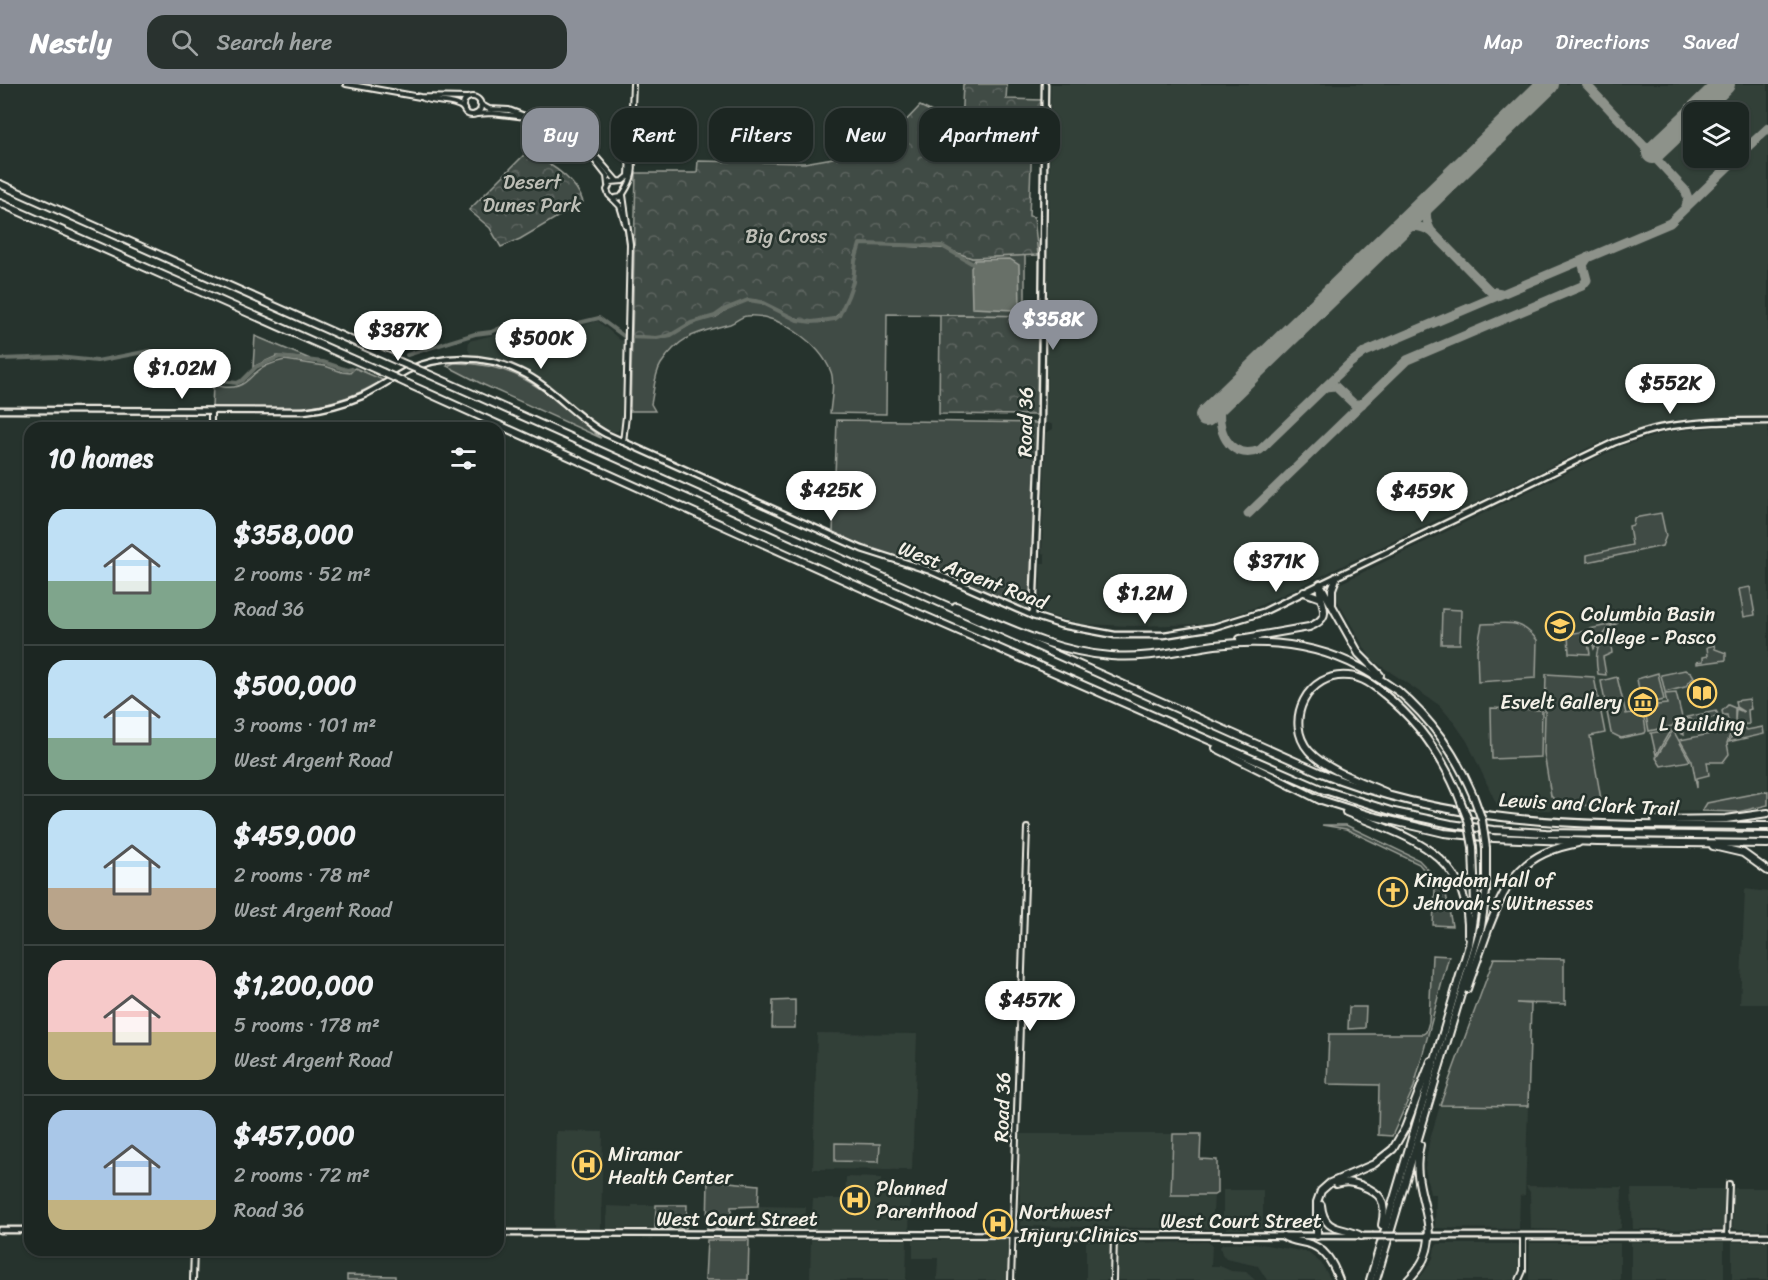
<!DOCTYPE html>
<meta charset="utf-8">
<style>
body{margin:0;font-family:Sriracha,sans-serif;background:#29322f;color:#f1f3f6;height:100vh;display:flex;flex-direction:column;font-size:22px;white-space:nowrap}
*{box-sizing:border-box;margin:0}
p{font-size:20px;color:#a0a5a5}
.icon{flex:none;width:33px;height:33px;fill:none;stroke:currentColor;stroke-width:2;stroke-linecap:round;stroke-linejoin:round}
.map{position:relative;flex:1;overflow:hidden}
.details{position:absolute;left:24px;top:338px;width:480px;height:834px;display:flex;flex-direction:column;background:#1c2622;border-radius:18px;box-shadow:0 2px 4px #0004,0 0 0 2px #3a4340}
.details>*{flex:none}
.hud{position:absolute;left:522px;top:24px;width:570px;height:54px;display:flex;gap:12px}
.buttons{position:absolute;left:1683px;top:18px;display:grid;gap:12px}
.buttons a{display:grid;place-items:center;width:66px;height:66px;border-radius:12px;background:#1c2622;box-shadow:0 2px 4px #0004,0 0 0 2px #3a4340;font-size:30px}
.price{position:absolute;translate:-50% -51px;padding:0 14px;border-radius:21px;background:#fff;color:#222;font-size:20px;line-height:39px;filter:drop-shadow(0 2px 3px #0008)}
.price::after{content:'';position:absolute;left:50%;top:36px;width:18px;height:14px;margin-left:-9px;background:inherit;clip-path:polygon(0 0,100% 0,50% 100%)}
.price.active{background:#8c9099;color:#fff}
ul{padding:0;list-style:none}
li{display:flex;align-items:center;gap:18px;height:150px;padding:0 24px}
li+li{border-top:2px solid #3a4340}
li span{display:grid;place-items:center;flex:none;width:168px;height:120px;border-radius:18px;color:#555}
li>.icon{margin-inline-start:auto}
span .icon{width:72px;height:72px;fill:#fffc;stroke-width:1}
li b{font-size:26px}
h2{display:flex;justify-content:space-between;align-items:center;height:72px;padding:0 24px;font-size:26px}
.chip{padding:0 21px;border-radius:18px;background:#1c2622;box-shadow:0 2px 4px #0004,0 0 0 2px #3a4340;font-size:21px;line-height:54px}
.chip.active{background:#8c9099;color:#fff}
header{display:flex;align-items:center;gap:36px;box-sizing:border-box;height:84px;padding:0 30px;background:#8c9099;color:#fff}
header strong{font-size:28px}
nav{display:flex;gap:33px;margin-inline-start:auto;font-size:21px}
.search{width:420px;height:54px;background:#29322f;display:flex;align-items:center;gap:15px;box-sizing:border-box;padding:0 21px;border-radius:18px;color:#a0a5a5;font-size:22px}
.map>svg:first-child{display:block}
.built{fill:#333f39;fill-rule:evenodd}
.green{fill:#414b45;stroke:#9a9e96;stroke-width:1.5}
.park{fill:url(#park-crowns);stroke:#9a9e96;stroke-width:1.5}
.water{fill:#676f68;stroke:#9fa39b;stroke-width:1.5}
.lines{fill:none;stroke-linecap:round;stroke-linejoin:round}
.canal{stroke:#676f68;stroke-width:4}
.taxiway{stroke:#8d928a;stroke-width:9}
.runway{stroke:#8d928a;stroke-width:22}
.minor-casing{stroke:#f4f1e8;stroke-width:8}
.major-casing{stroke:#f4f1e8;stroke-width:9}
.highway-casing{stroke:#f4f1e8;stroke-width:10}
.minor{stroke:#26332d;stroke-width:4}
.major{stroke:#26332d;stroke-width:4.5}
.highway{stroke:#26332d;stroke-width:6}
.major-bridge-casing{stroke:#f4f1e8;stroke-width:9;stroke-linecap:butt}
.highway-bridge-casing{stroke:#f4f1e8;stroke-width:10;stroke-linecap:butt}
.major-bridge{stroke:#26332d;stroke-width:4.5}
.highway-bridge{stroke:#26332d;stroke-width:6}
.labels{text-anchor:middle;stroke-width:5;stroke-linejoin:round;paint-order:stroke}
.park-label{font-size:20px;fill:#bebfb7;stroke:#26332d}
.street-label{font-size:20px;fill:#f4f1e8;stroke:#26332d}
.poi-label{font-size:20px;fill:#f4f1e8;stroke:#26332d;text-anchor:start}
</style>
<header>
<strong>Nestly</strong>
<div class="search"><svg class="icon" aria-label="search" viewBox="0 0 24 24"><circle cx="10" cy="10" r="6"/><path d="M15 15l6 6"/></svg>Search here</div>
<nav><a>Map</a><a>Directions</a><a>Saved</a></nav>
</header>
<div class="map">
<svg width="1768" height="1196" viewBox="0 0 1768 1196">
<defs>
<pattern id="park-crowns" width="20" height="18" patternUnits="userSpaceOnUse" patternTransform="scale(1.5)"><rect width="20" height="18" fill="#414b45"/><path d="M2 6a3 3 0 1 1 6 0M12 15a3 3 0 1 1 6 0" fill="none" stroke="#5d6560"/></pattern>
</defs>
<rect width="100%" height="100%" fill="#26332d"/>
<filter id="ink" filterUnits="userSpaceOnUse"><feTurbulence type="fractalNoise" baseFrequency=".0167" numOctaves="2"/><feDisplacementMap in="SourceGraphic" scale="12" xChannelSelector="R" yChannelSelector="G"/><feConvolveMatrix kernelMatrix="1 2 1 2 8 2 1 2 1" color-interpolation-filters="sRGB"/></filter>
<g filter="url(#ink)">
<g class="built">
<path d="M1051 0H1768V332L1682 335 1624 349 1592 362 1459 427 1441 434 1259 522 1207 540 1132 542 1082 540 1044 530 1045 527 1041 525 1040 519 1041 479H1045V470L1042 469 1046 349 1053 345V341L1046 338ZM1694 28H1738V74H1694Z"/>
<path d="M598 237 620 256 625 257 622 340 618 347 613 348 596 339 533 289 511 278 470 270 468 265 469 257 518 245 533 253 540 254Z"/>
<path d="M1726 342H1768V721L1738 728 1525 726 1497 721 1467 657 1453 637 1439 621 1371 575 1333 509 1339 500 1619 363 1668 348Z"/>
<path d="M1745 805 1768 808V920H1740Z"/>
<path d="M817 949 917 950 912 1086 813 1085Z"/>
<path d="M1440 1021 1528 1022 1525 1111 1520 1112 1519 1145 1435 1144 1436 1110H1430L1425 1084 1429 1059Z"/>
<path d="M556 1047 603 1048 601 1145 554 1144Z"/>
<path d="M1019 1050H1173L1171 1110 1214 1111 1212 1145 1020 1142Z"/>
<path d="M846 1093 881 1094V1105L911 1106 909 1146H811L813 1115H845Z"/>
<path d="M1526 1102 1622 1103 1621 1144 1614 1147 1531 1145 1530 1108Z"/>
<path d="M1735 1104H1768V1146L1734 1145 1733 1144V1106Z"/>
<path d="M1631 1105H1724L1726 1146 1633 1145Z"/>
<path d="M1223 1106H1263V1145H1227L1223 1140Z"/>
<path d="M632 1121H656L655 1145 606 1144 607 1122 632 1123Z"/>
<path d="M758 1122 806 1123 805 1145H757Z"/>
<path d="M811 1156H907L906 1196H810Z"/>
<path d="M913 1156H1009V1196H937L938 1174H913Z"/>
<path d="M1086 1157H1111L1110 1196H1086Z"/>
<path d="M1208 1158 1212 1161 1211 1182H1220L1231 1187 1246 1188 1255 1196H1118V1161H1121V1159Z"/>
<rect x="1631" y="1158" width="93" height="38"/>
<rect x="1732" y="1158" width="36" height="38"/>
<path d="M1255 1159 1307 1168 1321 1179 1331 1196H1267L1258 1182 1226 1175 1222 1170 1220 1163 1223 1160Z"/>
<path d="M1530 1159H1620V1196H1529Z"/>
<path d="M1438 1160H1517L1520 1164 1519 1188 1513 1196H1417L1423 1190 1433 1174 1435 1163Z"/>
</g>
<g class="green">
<path d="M862 160 944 164 972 174 1025 171V232L887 230 886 330 830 329C831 317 835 298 831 288 820 259 777 229 747 232 741 232 736 238 730 240 698 249 681 250 661 280 654 291 654 307 651 320L655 327H630L632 252 663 253 677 248 696 237 716 233 729 224 749 216H755L792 233 852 199C853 187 852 168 862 160Z"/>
<path d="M255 252 310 275 277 272 253 283Z"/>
<path d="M285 276 325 282 342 288 350 289 355 284 383 296C327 331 274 325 212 324L213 301C221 303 230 305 238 302 245 300 249 295 254 290 263 282 274 278 285 276Z"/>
<path d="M454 279C522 278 552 314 601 354L484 301 447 282Z"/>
<path d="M161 330H184V343H160Z"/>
<path d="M837 336 1038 339 1032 507 1029 525H1024L929 483 876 467 833 449Z"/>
<path d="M1661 429 1666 452 1662 462 1587 478V471L1632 461 1629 442 1633 441 1634 434Z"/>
<path d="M1750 503 1755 531 1744 533 1739 505Z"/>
<path d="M1442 525 1461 526 1460 560H1441Z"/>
<path d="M1618 539 1609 543 1594 565 1589 545Z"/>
<path d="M1482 540C1509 540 1519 534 1537 556L1536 594 1478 598 1477 566Z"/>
<path d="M1616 545 1617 553 1610 555 1612 569 1603 573 1606 591 1598 590C1594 569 1596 558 1616 545Z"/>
<path d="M1586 547 1590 570 1569 569 1568 550Z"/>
<path d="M1714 561 1715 565 1726 569V576L1697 580V578L1703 577V573L1708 572 1707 563Z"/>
<path d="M1685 586 1691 588 1694 593 1685 603 1665 608 1661 591Z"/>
<path d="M1658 589 1664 616 1649 619 1646 605 1639 606 1637 595Z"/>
<path d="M1546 590 1594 593 1605 649 1590 652 1602 721C1588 721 1560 725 1551 712L1544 669Z"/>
<path d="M1617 593 1626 630 1643 627 1646 647 1645 649 1621 654 1611 649 1601 597Z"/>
<path d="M1676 609 1682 633 1672 642 1649 647 1645 627 1657 624V621L1667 620 1665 610Z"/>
<path d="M1749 615 1751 625 1748 626 1749 640 1737 641 1735 639 1729 641 1727 631H1723L1722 627 1728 621 1735 624V637L1736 625 1744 628 1736 623 1735 617Z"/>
<path d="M1491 624 1542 626 1541 673 1492 675Z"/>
<path d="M1716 627 1719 632 1707 635 1705 632 1701 633V636L1683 639 1684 651 1675 646 1685 635 1689 638 1691 635 1685 634 1687 633Z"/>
<path d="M1736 643H1742L1747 646 1763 643 1764 650 1729 658Z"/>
<path d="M1670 646V647L1656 671 1651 649Z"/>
<path d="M1673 646 1690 677 1661 682 1656 674Z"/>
<path d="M1730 646 1731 648 1727 659 1729 670 1723 678H1707L1709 691 1697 694V704L1692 677 1680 656Z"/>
<path d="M1768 707V721L1738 728 1702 727 1707 719Z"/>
<path d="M1322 741H1346L1419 776 1437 795 1446 810 1452 842 1433 841 1435 806 1433 797 1419 780 1346 745Z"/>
<path d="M1432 871 1449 872 1414 1003 1392 1052 1378 1051 1379 1001 1327 1000 1329 950H1423L1426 948 1429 938Z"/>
<path d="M1494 874 1564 875V917H1566V920L1517 919 1531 920 1528 1022 1440 1021Z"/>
<path d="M795 916V944H772L773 917Z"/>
<path d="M1349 923H1366L1365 944 1348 945Z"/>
<path d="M1173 1050H1201L1200 1075 1217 1076V1109L1214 1111H1171Z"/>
<path d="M835 1059 880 1060 879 1078 835 1077Z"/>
<path d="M708 1096 759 1101 758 1122 731 1123V1145H707Z"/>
<path d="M656 1121H687L686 1144 655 1145Z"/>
<path d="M707 1156H749L748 1196H705Z"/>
<path d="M347 1191 395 1192V1196H347Z"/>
</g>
<g class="park">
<path d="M963 0H1007L1006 15 1042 16 1041 56H1032L1029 132 1034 133 1038 171 972 174 943 164 862 160C854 166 854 180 853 189 845 263 802 238 755 216H749L729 223 716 233 696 237 677 248 662 253 632 252 636 89H697L698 77 804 79 833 74 855 66 898 45 920 22 961 42Z"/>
<path d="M527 68C548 78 576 94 583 118L520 155 501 163 490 144 469 126Z"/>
<path d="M940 231 1038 232 1037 331 939 330Z"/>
</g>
<path class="water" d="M1010 175 1019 181 1020 222 1014 226 972 224 971 184 975 176Z"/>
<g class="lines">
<g class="canal">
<path d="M407 271 475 250 491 248 512 239 520 240 537 249 599 234 625 253 657 254 671 251 691 239 715 232 725 225 748 216 761 218 797 236 812 238 835 235 839 232 848 212 853 198 855 177 860 160 942 162 973 180"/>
<path d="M0 275 58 273 97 277 149 267 183 285 221 297 237 299 243 296 256 283 280 273 323 278 347 286 352 285"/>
</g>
<g class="taxiway">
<path d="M1586 0 1685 106 1688 114 1686 122"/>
<path d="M1738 72 1768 44"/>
<path d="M1434 111C1425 123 1424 134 1431 147L1490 207 1501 209"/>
<path d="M1395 149C1408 141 1419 140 1432 148"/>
<path d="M1325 303 1335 302 1354 320H1362"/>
<path d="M1221 318C1215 343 1228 378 1260 366L1349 280 1365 268 1670 139 1737 74"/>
<path d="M1248 430 1407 276 1582 202 1587 196 1583 181 1588 173"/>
</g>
<g class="runway">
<path d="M1695 28 1724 0"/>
<path d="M1653 69 1694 30"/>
<path d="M1206 332 1548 0"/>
</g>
<g class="minor-casing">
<g id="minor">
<path d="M346 0 420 13 468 14"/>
<circle cx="472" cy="22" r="9"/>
<path d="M423 14C437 19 455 16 464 25"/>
<path d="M480 20 489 25 509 26 554 43 576 57 598 75 617 97"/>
<path d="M476 30 492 29 526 33"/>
<path d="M589 69 607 92 608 101"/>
<path d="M615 114 621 113C630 100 635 90 632 73"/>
<path d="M626 142 620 122 609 111 607 106 611 98 623 97 629 92 633 0"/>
<path d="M211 344V328"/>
<path d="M623 358 626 332 630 160 623 111"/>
<path d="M1727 1152 1729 1100"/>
<path d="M193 1196 194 1166"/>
<path d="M1011 1196 1027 744"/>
<path d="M1113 1196 1114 1152"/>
<path d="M1519 1196 1523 1187V1153"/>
</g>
</g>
<g class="major-casing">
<g id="major">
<path d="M0 326 304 327C324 325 343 320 362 312 377 305 391 295 406 287 442 270 485 270 521 288 553 303 574 333 606 350L862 465 928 486 1033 532 1061 541 1115 551H1164L1214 543 1263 528 1615 358C1630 353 1645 347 1660 344 1696 337 1732 337 1768 337"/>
<path d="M1033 532 1041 336 1045 0"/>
<path d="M0 1146H30"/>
<path d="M498 1149 1372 1152"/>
<path d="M1399 1152H1768"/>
</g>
</g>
<g class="highway-casing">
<g id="highway">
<path d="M0 100 400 278"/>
<path d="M0 119 382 288"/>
<path d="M426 289 1319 688C1466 748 1614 740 1768 742"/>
<path d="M408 300 911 526 1321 705 1394 728 1451 740 1493 746 1546 749 1768 752"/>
<path d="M1320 500 1359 570 1380 591"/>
<path d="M1304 508 1321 514"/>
<path d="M1332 519V505L1337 492"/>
<path d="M956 522C1006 543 1056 568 1111 572 1147 575 1180 566 1215 561 1265 555 1316 560 1361 584 1374 591 1387 600 1399 608"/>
<path d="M1240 555 1309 543C1337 532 1317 518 1320 501"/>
<path d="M1397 606C1432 636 1455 669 1473 711"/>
<path d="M1216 664 1320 716"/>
<path d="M1385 708C1362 698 1326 686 1309 667 1283 637 1308 587 1349 592 1363 593 1374 602 1384 610 1418 637 1440 669 1457 708"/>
<path d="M1318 715 1372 732 1444 749 1494 754 1597 758 1768 760"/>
<path d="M1346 728C1408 754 1471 767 1468 852"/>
<path d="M1655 736 1726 735 1768 729"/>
<path d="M1713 762 1743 769 1768 787"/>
<path d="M1467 905C1474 884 1482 864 1489 843 1508 794 1523 769 1578 759"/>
<path d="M1336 1100C1345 1097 1351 1098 1360 1101 1382 1109 1387 1118 1382 1141"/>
<path d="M1321 1121C1324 1150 1343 1142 1361 1152"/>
<path d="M1283 1152C1291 1157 1297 1157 1306 1159 1325 1163 1333 1179 1339 1196"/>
<path d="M1317 1152V1118L1321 1107 1330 1099 1374 1080 1393 1065 1405 1044 1431 977"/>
<path d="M1370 1196 1469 861 1475 821 1473 763"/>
<path d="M1376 1196 1481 843 1486 808V764"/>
<path d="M1408 1196C1455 1151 1406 1112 1420 1061"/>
</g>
</g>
<use href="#minor" class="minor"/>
<use href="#major" class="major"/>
<use href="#highway" class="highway"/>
<g class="major-bridge-casing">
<path id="major-bridge" d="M1372 1152H1399"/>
</g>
<g class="highway-bridge-casing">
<g id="highway-bridge">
<path d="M400 278 426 289"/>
<path d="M382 288 408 300"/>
<path d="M1457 708 1468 736 1473 763"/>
<path d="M1473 711 1482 736 1486 764"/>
</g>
</g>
<use href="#major-bridge" class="major-bridge"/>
<use href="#highway-bridge" class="highway-bridge"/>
</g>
</g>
<defs>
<g id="university-ring" transform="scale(1.5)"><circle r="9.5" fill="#26332d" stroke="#ffd166" stroke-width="1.5"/><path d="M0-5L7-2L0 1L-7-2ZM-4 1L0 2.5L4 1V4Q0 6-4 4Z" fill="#ffd166"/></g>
<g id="library-ring" transform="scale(1.5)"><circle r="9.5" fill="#26332d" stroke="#ffd166" stroke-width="1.5"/><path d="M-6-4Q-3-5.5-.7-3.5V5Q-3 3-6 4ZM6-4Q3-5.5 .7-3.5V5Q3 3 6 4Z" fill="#ffd166"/></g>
<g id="museum-ring" transform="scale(1.5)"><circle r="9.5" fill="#26332d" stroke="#ffd166" stroke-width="1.5"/><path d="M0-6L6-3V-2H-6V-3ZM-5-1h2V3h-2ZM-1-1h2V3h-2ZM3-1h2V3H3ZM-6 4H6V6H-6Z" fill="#ffd166"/></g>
<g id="church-ring" transform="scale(1.5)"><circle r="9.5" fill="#26332d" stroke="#ffd166" stroke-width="1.5"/><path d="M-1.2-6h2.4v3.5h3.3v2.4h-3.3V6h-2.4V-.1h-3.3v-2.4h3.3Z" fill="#ffd166"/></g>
<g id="hospital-ring" transform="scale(1.5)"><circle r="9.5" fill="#26332d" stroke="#ffd166" stroke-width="1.5"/><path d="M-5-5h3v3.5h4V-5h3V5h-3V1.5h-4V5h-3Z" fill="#ffd166"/></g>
</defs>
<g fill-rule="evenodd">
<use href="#university-ring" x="1560" y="542"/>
<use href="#library-ring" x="1702" y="609"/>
<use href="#museum-ring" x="1643" y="618"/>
<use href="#church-ring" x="1393" y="808"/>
<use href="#hospital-ring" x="587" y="1081"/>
<use href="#hospital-ring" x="855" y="1116"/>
<use href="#hospital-ring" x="998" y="1140"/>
</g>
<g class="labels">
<g class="park-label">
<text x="532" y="105">Desert<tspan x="532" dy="23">Dunes Park</tspan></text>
<text x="786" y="159">Big Cross</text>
</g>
<g class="street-label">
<text transform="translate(1025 338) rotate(-89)" y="7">Road 36</text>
<text transform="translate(973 491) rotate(21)" y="7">West Argent Road</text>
<text transform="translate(1589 720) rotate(3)" y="7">Lewis and Clark Trail</text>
<text transform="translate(1002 1023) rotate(-88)" y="7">Road 36</text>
<text x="737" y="1142">West Court Street</text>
<text x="1241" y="1144">West Court Street</text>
</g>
<g class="poi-label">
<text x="1581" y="537">Columbia Basin<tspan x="1581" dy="23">College - Pasco</tspan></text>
<text x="1622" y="625" text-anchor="end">Esvelt Gallery</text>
<text x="1702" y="647" text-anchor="middle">L Building</text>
<text x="1414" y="803">Kingdom Hall of<tspan x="1414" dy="23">Jehovah's Witnesses</tspan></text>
<text x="608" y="1077">Miramar<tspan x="608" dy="23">Health Center</tspan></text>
<text x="876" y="1111">Planned<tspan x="876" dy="23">Parenthood</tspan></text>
<text x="1019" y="1135">Northwest<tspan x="1019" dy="23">Injury Clinics</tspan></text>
</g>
</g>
</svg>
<div class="buttons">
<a><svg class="icon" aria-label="layers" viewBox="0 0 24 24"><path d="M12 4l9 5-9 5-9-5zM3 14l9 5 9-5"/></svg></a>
</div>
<b class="price active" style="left:1053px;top:267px">$358K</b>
<b class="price" style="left:398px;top:278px">$387K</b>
<b class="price" style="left:541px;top:286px">$500K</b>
<b class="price" style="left:182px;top:316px">$1.02M</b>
<b class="price" style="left:1670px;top:331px">$552K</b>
<b class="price" style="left:831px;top:438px">$425K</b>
<b class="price" style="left:1422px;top:439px">$459K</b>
<b class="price" style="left:1276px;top:509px">$371K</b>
<b class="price" style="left:1145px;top:541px">$1.2M</b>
<b class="price" style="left:1030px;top:948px">$457K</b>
<div class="hud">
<a class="chip active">Buy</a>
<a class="chip">Rent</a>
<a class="chip">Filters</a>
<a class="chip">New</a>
<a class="chip">Apartment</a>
</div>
<section class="details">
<h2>10 homes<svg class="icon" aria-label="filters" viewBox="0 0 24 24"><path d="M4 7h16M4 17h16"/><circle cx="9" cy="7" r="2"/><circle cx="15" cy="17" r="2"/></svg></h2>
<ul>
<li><span style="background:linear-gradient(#bfe0f5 60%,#7fa58c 0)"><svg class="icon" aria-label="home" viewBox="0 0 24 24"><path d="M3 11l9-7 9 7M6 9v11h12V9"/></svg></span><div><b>$358,000</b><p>2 rooms · 52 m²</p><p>Road 36</p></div></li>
<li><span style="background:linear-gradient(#bfe0f5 65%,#7fa58c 0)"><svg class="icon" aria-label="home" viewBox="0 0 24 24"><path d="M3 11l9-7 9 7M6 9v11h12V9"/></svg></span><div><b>$500,000</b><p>3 rooms · 101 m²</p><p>West Argent Road</p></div></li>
<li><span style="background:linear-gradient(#bfe0f5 65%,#b9a48a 0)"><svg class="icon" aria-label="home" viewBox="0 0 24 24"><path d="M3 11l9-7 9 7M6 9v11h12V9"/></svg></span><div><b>$459,000</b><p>2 rooms · 78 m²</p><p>West Argent Road</p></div></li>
<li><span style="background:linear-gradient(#f6c9c9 60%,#c2b280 0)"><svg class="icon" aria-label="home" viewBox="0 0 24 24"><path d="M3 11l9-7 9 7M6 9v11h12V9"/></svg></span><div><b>$1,200,000</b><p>5 rooms · 178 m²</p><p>West Argent Road</p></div></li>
<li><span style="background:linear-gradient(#a9c7e8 75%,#c2b280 0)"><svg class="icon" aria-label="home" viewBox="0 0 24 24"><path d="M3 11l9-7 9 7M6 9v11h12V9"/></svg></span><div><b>$457,000</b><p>2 rooms · 72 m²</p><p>Road 36</p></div></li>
</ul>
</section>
</div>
